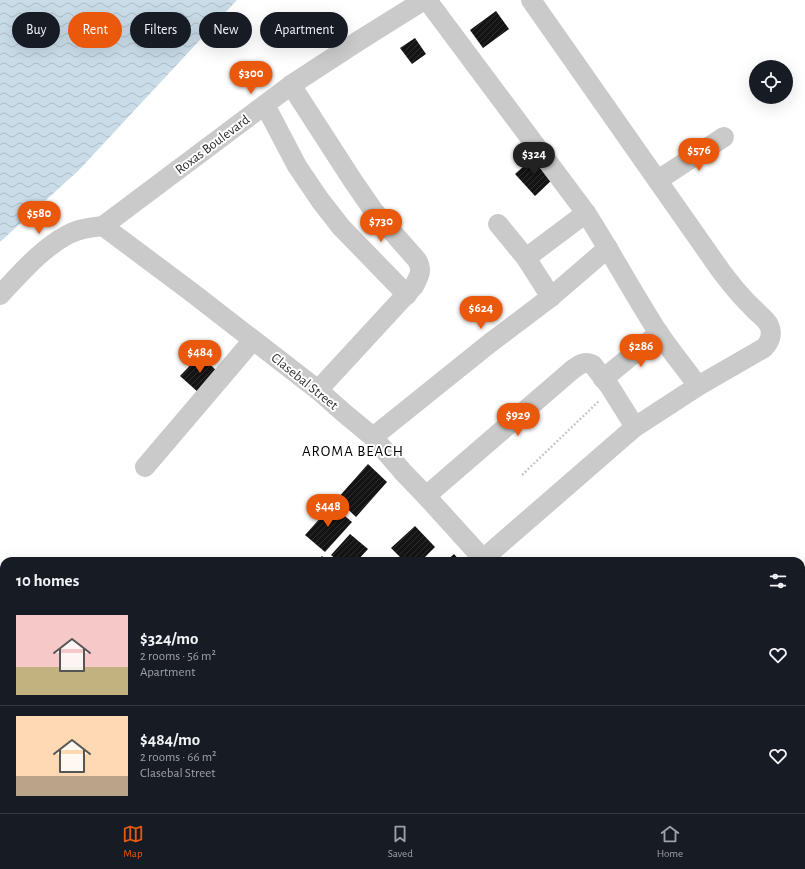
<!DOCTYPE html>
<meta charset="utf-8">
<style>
body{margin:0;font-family:"Alegreya Sans",sans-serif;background:#242831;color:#f1f3f6;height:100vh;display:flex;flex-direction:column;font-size:15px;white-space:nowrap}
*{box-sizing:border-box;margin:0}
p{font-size:13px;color:#9ea1a6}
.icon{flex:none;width:22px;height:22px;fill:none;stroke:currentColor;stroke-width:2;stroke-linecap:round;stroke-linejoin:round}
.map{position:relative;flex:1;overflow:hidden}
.drawer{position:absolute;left:0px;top:557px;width:805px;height:256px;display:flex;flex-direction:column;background:#171b24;border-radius:12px 12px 0 0;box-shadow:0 4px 16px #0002}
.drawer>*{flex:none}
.top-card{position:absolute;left:12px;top:12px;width:400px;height:36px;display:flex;gap:8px}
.fabs{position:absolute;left:749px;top:60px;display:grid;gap:8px}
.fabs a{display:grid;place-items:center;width:44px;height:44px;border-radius:50%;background:#171b24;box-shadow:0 4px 16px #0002;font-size:20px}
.price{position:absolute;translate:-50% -34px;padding:0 9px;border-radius:14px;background:#ea580c;color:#fff;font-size:13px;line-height:26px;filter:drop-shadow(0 1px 2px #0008)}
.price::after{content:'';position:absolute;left:50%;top:24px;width:12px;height:9px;margin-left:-6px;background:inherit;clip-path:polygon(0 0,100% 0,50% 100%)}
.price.on{background:#222;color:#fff}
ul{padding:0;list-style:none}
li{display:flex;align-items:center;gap:12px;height:100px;padding:0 16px}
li+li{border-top:1px solid #363941}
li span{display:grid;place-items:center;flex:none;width:112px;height:80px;border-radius:0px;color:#555}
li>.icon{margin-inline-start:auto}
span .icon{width:48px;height:48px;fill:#fffc;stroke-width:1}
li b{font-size:17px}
h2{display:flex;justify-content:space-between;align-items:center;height:48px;padding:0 16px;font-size:17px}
.chip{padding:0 14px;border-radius:18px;background:#171b24;box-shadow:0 4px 16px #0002;font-size:14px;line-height:36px}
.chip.on{background:#ea580c;color:#fff}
.tab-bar{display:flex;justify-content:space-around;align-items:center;height:56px;border-top:1px solid #363941;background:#171b24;font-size:11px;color:#9ea1a6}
.tab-bar a{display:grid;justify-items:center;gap:2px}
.tab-bar .on{color:#ea580c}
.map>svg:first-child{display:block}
.water{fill:url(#water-waves)}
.building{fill:url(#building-hatch)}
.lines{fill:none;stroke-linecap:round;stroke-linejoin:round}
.path{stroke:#cacaca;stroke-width:2.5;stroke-dasharray:2 2;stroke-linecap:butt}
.minor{stroke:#cacaca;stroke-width:20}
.labels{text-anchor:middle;stroke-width:4;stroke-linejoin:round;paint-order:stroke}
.street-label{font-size:14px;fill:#2d2d2d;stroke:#fff}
.neighbourhood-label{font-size:15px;letter-spacing:1px;fill:#000;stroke:#fff}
</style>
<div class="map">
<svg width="805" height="813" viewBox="0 0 805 813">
<defs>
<pattern id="water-waves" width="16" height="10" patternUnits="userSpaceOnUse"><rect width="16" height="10" fill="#c9dce8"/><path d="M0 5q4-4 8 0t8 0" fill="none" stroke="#adbdc7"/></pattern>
<pattern id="building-hatch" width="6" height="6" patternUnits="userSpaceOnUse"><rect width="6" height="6" fill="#141414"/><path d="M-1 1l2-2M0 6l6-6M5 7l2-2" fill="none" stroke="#2e2e2e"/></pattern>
</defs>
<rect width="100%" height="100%" fill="#fff"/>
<path class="water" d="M0 0H237L79 170 0 242Z"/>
<g class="building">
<path d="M496 11 509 29 483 48 470 30Z"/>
<path d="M415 38 426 54 412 64 400 48Z"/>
<path d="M534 157 553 179 535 196 515 174Z"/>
<path d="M200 355 219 373 199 393 180 376Z"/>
<path d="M368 464 387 482 356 517 337 499Z"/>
<path d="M332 505 352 522 325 552 305 535Z"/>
<path d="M415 526 435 547 421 561H404L391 548Z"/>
<path d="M350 534 368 549 357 561H338L331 555Z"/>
<path d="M454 554 460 561H446Z"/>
<path d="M322 556 327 561H317Z"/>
</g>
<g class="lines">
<path class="path" d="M522 475 599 401"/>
<g class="minor">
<path d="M427 0 586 213C611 252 633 293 658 332 670 350 685 368 698 386"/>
<path d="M291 85 353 181 373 210 417 260C423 271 419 276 414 286L318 390"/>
<path d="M265 105 297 166 320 200 341 227 407 295"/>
<path d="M658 180 724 137"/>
<path d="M498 224 526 258 551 297"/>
<path d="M103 226 190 291 318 390 344 413 373 437 403 472 426 496 485 561"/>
<path d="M103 226 291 85 360 40 424 0"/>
<path d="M526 258 586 213"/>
<path d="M0 295C20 274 41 249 67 235 78 229 91 227 103 226"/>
<path d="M603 379 659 333"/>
<path d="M373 437 490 343 551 297 608 248"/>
<path d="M145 467 253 340"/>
<path d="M426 496 572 370C579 365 585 360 593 365L610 387 635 427"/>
<path d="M483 559 635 427 698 386 764 348C770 342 773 334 769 325 765 318 757 313 752 307 740 296 731 284 721 271L531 0"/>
<path d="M684 809 687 813"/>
<path d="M393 813 395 809"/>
<path d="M526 813 531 809"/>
</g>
</g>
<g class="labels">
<g class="street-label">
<text transform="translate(212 144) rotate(-37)" y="5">Roxas Boulevard</text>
<text transform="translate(305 381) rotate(39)" y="5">Clasebal Street</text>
</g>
<g class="neighbourhood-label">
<text x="353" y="456">AROMA BEACH</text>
</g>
</g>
</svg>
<div class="fabs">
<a><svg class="icon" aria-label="locate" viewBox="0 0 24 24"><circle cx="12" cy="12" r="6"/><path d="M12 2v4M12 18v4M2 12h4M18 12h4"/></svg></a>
</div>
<b class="price" style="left:251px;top:95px">$300</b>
<b class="price" style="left:699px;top:172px">$576</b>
<b class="price on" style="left:534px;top:176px">$324</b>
<b class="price" style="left:39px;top:235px">$580</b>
<b class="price" style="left:381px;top:243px">$730</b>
<b class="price" style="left:481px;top:330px">$624</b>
<b class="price" style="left:641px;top:368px">$286</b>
<b class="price" style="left:200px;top:374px">$484</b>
<b class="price" style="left:518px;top:437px">$929</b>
<b class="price" style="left:328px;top:528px">$448</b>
<div class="top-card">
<a class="chip">Buy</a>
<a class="chip on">Rent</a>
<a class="chip">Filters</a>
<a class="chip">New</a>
<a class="chip">Apartment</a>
</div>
<section class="drawer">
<h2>10 homes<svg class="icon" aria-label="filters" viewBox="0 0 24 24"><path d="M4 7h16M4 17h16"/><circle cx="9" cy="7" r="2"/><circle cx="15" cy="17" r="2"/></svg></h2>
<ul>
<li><span style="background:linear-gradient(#f6c9c9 65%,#c2b280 0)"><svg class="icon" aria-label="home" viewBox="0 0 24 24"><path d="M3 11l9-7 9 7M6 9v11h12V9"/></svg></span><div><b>$324/mo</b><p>2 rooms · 56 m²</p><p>Apartment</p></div><svg class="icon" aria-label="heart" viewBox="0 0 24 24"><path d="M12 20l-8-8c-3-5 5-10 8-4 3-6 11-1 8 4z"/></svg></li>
<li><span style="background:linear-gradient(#ffd9b3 75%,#b9a48a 0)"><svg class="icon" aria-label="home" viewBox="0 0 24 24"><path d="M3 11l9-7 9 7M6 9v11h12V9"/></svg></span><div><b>$484/mo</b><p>2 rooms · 66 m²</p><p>Clasebal Street</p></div><svg class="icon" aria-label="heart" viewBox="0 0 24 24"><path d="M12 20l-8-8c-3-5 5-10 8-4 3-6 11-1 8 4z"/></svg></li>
</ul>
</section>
</div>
<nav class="tab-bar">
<a class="on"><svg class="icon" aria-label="map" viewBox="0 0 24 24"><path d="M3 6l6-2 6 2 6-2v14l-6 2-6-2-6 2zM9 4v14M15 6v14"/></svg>Map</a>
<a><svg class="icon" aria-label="saved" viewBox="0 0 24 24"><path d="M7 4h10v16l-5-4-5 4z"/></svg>Saved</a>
<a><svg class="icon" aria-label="home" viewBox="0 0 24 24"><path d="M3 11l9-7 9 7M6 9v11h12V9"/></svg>Home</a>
</nav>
